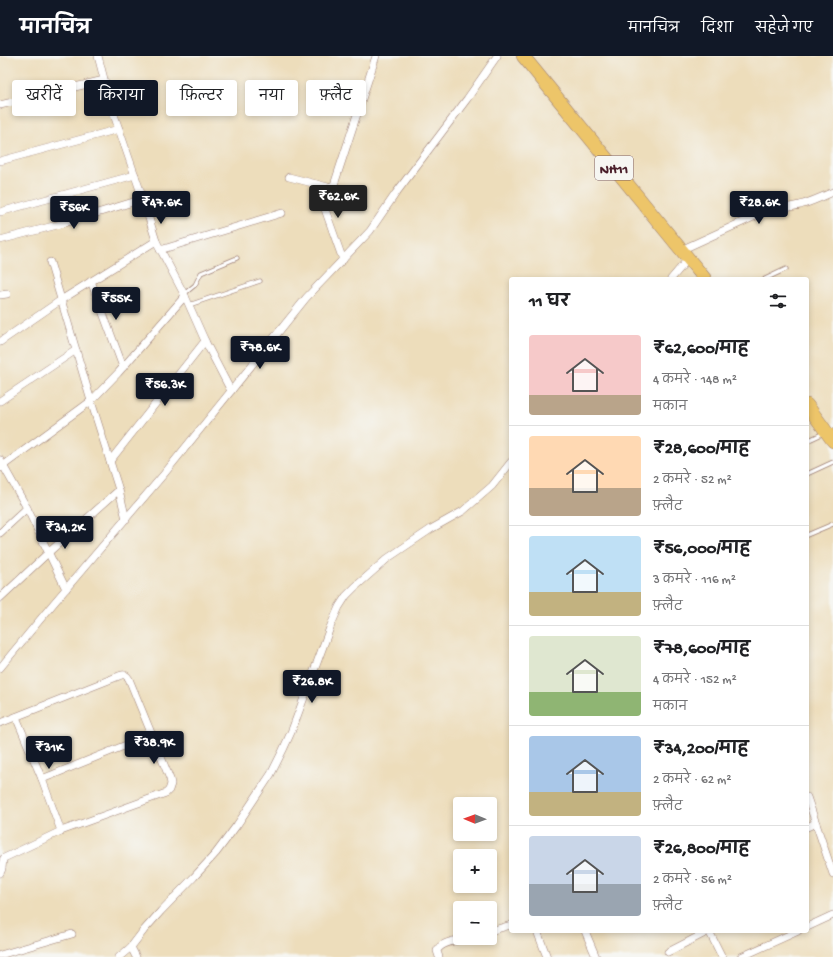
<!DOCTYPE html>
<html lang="hi">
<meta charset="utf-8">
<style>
body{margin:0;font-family:"Gochi Hand","Playpen Sans Deva",sans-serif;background:#f2f2f2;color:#202124;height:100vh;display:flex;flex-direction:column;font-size:15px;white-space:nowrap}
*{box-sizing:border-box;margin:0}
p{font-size:13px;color:#757577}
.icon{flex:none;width:22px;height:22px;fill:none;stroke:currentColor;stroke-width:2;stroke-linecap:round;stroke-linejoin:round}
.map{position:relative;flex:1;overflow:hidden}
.drawer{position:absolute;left:509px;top:221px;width:300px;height:656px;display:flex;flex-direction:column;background:#fff;border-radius:4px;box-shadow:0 2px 6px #0003}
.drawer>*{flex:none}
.top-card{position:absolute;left:12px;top:24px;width:380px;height:36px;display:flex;gap:8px}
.needle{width:26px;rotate:271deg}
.buttons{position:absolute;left:453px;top:741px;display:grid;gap:8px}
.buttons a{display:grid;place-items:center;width:44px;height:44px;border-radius:4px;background:#fff;box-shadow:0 2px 6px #0003;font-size:20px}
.price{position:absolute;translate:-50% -34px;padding:0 9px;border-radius:4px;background:#111827;color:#fff;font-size:13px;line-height:26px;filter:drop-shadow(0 1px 2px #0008)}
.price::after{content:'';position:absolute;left:50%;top:24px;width:12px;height:9px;margin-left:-6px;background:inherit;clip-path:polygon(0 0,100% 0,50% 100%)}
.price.current{background:#222;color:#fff}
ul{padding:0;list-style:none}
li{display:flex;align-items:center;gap:12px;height:100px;padding:0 20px}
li+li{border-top:1px solid #e0e0e0}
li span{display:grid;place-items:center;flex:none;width:112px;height:80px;border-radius:4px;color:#555}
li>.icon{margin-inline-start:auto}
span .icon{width:48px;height:48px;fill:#fffc;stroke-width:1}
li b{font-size:17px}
h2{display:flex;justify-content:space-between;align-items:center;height:48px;padding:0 20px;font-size:17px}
.chip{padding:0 14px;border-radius:4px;background:#fff;box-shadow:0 2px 6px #0003;font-size:14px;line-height:36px}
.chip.current{background:#111827;color:#fff}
header{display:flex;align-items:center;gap:24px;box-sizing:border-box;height:56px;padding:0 20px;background:#111827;color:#fff}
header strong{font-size:19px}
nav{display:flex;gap:22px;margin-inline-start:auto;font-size:14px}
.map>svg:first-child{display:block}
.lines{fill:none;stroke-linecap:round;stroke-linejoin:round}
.lane-casing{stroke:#9c7e73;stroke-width:5}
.street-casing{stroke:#9c7e73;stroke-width:8}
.highway-casing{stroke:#9c7e73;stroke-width:14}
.lane{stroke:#fff;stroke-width:3.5}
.street{stroke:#fff;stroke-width:7}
.highway{stroke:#edc569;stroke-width:13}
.labels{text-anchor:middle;stroke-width:4;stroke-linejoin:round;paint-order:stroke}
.shield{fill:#f6f6f2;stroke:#7e6067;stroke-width:1}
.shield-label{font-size:14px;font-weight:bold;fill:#4a1f2b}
</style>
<header>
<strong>मानचित्र</strong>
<nav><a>मानचित्र</a><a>दिशा</a><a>सहेजे गए</a></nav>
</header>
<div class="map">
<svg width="833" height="901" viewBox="0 0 833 901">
<rect width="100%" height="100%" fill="#f6f6f2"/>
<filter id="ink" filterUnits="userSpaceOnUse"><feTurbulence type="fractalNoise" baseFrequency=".025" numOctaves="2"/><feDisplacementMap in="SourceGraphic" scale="8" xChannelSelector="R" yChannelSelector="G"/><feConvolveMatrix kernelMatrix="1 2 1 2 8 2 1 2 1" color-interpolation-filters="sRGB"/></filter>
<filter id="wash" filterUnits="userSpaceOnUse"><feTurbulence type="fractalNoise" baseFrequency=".012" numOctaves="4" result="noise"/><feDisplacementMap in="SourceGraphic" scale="16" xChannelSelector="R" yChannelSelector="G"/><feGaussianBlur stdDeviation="0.9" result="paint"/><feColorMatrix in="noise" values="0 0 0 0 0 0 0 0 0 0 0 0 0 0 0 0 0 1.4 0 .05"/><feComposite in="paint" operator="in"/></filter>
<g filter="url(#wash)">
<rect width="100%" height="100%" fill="#edddbb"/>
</g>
<g filter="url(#ink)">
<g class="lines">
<g class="lane-casing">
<g id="lane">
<path d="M765 223 786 213"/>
<path d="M184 238 195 229 201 217 237 202"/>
<path d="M189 249 260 225"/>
<path d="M807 385 824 377"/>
<path d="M807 418 833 406"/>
<path d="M807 479 833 468"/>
</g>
</g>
<g class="street-casing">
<g id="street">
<path d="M98 0 111 50 143 143 156 185 185 240 205 285 231 335"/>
<path d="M0 49 104 24"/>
<path d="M0 105 119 73"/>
<path d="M289 121 328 131 334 129 376 0"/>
<path d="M316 128 343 204"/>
<path d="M0 156 135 119"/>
<path d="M0 184 61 168 143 143"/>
<path d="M160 194 282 157"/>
<path d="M681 194 762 157C774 153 787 152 800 149 811 146 822 141 833 136"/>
<path d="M50 206 91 345 119 434 126 463"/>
<path d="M671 223 688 203"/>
<path d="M91 225 123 311"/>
<path d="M0 239 7 238"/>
<path d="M0 286 61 244 156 185"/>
<path d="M0 345 76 294"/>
<path d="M0 404 27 452 66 533"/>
<path d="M110 405 205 285"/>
<path d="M0 412 91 345 118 317 185 240"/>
<path d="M0 477 27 452"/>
<path d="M0 542 48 497 119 434"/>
<path d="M0 612 53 548 164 418 306 242 370 175 396 137 467 43 497 0"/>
<path d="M16 661 42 723 61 775"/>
<path d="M0 667 119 620C123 618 126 618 129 623L170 723 171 728 169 734 166 737 61 775 4 802C1 806 4 812 0 817"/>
<path d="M42 723 151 679"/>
<path d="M807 741 833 818"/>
<path d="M807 771 816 767"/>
<path d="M807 871 833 859"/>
<path d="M490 875 511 869"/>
<path d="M537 875 547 901"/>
<path d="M585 875 596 901"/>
<path d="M709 875 722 901"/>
<path d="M131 891 136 901"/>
<path d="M668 896 709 875"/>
<path d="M0 899 72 878"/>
<path d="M119 901 131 891 144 874 161 855 194 821 216 797 237 769 271 718 283 694 292 674 331 569 339 551 346 540 355 531 388 502 431 473 463 455 492 430 511 406"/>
<path d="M439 901 437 895C440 886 456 885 465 882"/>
<path d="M741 901 798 875"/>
</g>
</g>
<g class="highway-casing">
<g id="highway">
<path d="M523 0 705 223"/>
<path d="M807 349 833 385"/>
</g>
</g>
<use href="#lane" class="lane"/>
<use href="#street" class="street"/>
<use href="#highway" class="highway"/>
</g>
</g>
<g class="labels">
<rect class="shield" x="595" y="100" width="38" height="24" rx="3"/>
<g class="shield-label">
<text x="614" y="117">NH11</text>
</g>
</g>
</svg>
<div class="buttons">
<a><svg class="needle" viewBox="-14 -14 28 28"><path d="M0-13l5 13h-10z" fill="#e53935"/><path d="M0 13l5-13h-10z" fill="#757577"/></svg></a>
<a>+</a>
<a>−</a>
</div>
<b class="price current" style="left:338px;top:163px">₹62.6K</b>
<b class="price" style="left:161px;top:169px">₹47.6K</b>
<b class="price" style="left:759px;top:169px">₹28.6K</b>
<b class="price" style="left:74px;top:174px">₹56K</b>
<b class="price" style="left:116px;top:265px">₹55K</b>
<b class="price" style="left:260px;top:314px">₹78.6K</b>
<b class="price" style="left:165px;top:351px">₹56.3K</b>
<b class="price" style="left:65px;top:494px">₹34.2K</b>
<b class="price" style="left:312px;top:648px">₹26.8K</b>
<b class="price" style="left:154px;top:709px">₹38.9K</b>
<b class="price" style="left:49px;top:714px">₹31K</b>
<div class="top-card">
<a class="chip">खरीदें</a>
<a class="chip current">किराया</a>
<a class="chip">फ़िल्टर</a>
<a class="chip">नया</a>
<a class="chip">फ़्लैट</a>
</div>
<section class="drawer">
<h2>11 घर<svg class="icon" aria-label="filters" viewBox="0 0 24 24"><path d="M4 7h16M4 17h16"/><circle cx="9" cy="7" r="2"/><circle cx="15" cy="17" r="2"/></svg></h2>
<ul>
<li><span style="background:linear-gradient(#f6c9c9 75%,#b9a48a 0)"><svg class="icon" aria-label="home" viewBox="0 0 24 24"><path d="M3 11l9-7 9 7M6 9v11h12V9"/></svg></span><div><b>₹62,600/माह</b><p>4 कमरे · 148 m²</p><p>मकान</p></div></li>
<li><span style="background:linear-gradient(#ffd9b3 65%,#b9a48a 0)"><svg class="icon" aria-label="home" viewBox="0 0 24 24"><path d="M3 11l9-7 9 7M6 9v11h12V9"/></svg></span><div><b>₹28,600/माह</b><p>2 कमरे · 52 m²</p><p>फ़्लैट</p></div></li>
<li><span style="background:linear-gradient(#bfe0f5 70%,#c2b280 0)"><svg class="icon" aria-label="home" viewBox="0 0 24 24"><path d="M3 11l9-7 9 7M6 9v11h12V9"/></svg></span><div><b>₹56,000/माह</b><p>3 कमरे · 116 m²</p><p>फ़्लैट</p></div></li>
<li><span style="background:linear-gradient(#dfe7d0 70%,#8fb573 0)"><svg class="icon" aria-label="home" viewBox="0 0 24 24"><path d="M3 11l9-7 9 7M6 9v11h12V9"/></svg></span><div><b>₹78,600/माह</b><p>4 कमरे · 152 m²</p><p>मकान</p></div></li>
<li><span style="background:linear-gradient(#a9c7e8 70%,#c2b280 0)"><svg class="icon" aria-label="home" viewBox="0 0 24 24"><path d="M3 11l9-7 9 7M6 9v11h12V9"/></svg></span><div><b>₹34,200/माह</b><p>2 कमरे · 62 m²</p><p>फ़्लैट</p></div></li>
<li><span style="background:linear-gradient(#c9d6e8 60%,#9aa5b1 0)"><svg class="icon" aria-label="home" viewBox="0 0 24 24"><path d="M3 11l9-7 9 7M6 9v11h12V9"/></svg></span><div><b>₹26,800/माह</b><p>2 कमरे · 56 m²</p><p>फ़्लैट</p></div></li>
</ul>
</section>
</div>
